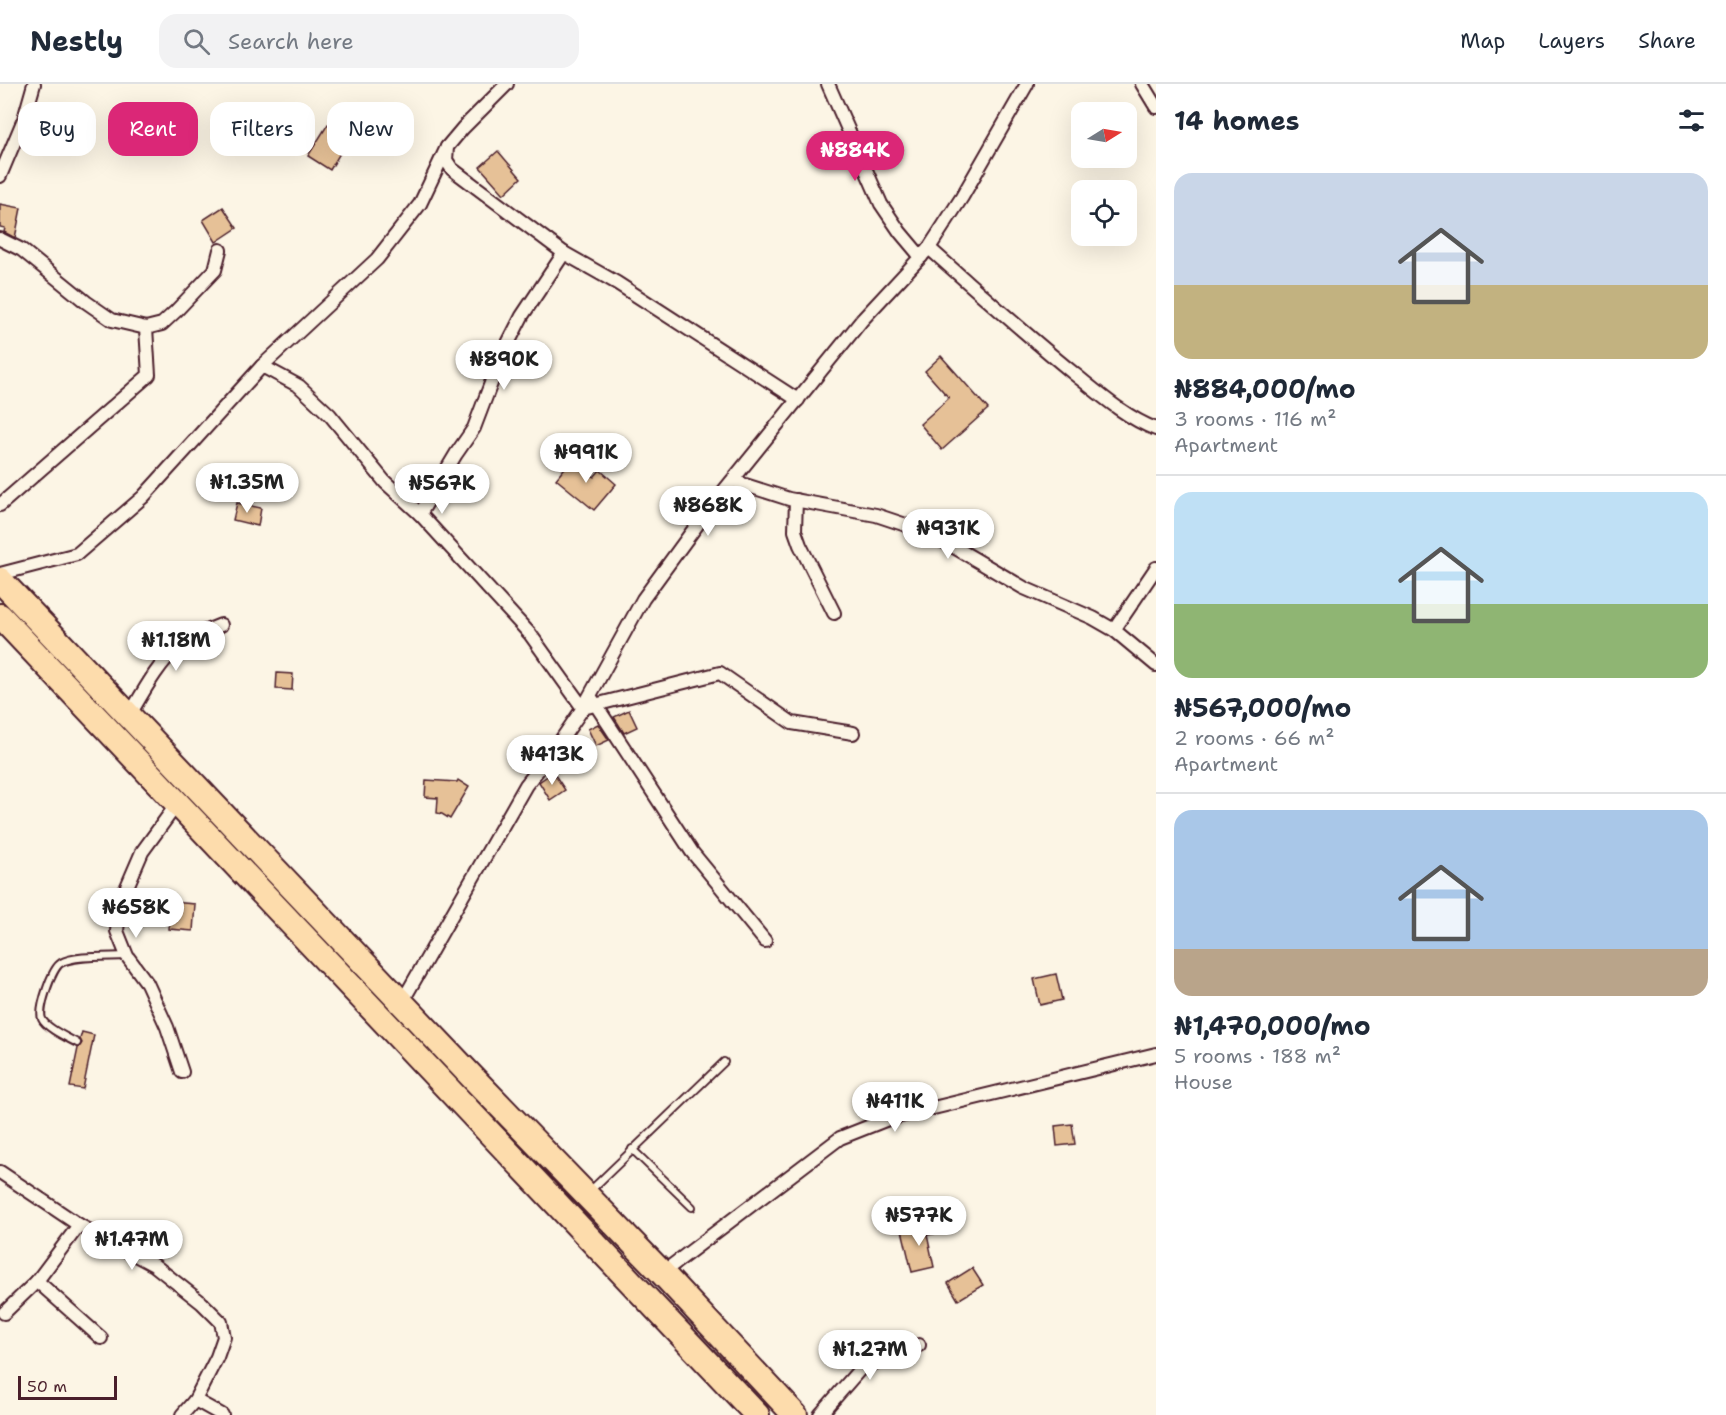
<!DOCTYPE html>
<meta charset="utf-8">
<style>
body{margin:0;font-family:"Shantell Sans",sans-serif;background:#f2f2f3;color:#1f2937;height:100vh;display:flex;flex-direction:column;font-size:22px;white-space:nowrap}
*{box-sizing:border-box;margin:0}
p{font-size:20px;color:#747a83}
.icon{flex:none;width:33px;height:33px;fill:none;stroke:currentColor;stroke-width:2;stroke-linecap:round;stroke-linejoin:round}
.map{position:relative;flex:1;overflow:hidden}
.details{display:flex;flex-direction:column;background:#fff;width:570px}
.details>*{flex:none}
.guide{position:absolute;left:18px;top:18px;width:570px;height:54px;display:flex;gap:12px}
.needle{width:39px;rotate:79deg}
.fabs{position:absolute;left:1071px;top:18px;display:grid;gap:12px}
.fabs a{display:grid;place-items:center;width:66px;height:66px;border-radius:12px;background:#fff;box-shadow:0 6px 24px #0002;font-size:30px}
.scale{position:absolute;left:18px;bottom:15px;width:99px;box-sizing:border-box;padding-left:6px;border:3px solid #4a1f2b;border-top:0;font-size:16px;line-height:21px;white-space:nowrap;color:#4a1f2b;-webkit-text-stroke:4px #fcf5e5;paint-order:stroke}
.price{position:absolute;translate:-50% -51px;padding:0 14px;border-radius:21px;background:#fff;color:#222;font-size:20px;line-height:39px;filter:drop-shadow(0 2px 3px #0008)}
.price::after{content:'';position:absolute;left:50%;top:36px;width:18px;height:14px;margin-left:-9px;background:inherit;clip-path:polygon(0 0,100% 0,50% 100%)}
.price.selected{background:#db2777;color:#fff}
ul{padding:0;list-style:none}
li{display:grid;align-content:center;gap:12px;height:318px;padding:0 18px}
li+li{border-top:2px solid #e0e1e3}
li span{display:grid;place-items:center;height:186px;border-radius:18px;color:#555}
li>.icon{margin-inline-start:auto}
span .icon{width:108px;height:108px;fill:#fffc;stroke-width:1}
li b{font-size:26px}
h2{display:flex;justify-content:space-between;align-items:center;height:72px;padding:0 18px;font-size:26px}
.tag{padding:0 21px;border-radius:18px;background:#fff;box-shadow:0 6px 24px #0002;font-size:21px;line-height:54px}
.tag.selected{background:#db2777;color:#fff}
header{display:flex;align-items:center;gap:36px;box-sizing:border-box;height:84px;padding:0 30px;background:#fff;border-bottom:2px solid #e0e1e3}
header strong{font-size:28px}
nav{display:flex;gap:33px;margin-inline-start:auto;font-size:21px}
.search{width:420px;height:54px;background:#f2f2f3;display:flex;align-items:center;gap:15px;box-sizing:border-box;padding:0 21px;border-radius:18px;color:#747a83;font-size:22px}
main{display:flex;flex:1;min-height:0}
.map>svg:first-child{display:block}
.building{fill:#e6c197;stroke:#4a1f2b;stroke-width:1.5}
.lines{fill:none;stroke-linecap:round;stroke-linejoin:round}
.lane-casing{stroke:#4a1f2b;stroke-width:10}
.street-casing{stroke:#4a1f2b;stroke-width:16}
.highway-casing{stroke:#4a1f2b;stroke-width:28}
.lane{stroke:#fcf5e5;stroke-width:6}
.street{stroke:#fcf5e5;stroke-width:12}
.highway{stroke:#fddcac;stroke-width:24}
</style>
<header>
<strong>Nestly</strong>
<div class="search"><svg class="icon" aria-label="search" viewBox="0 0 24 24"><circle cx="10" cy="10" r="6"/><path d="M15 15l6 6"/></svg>Search here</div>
<nav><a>Map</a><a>Layers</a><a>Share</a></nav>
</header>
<main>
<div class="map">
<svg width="1156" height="1331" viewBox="0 0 1156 1331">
<rect width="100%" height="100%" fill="#fcf5e5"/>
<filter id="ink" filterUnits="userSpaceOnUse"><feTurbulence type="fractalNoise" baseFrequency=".0167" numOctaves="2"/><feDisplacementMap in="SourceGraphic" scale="12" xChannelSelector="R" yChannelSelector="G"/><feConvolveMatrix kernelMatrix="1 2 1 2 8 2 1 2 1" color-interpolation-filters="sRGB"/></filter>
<g filter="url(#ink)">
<g class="building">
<path d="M328 40 349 54 330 86 308 72Z"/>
<path d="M498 67 521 94 504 110 480 83Z"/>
<path d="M0 120 21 124 15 154 4 148 5 144 0 143Z"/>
<path d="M223 123 237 144 216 158 203 136Z"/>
<path d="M941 272 988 325 942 366 920 340 949 314 925 287Z"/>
<path d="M572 375 594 393 600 386 616 400 594 426 556 395Z"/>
<path d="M237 419 261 424 258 442 233 436Z"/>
<path d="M277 589 293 590 292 606 276 605Z"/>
<path d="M629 626 637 643 624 649 614 633Z"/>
<path d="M598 640 609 656 596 662 588 645Z"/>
<path d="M553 688 565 706 550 716 539 698Z"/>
<path d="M426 696 457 698 458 696 469 703 450 735 442 730 437 729 438 714 425 713Z"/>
<path d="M171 818 195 820 193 847 169 845Z"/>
<path d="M1056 890 1062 916 1040 921 1034 895Z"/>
<path d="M82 948 94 951 83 1005 70 1003 78 964 82 959 80 955Z"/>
<path d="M1072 1040 1075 1060 1057 1062 1055 1042Z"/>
<path d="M931 1139 934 1150 927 1151 934 1183 912 1188 902 1146Z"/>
<path d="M972 1184 983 1201 958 1216 948 1199Z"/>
</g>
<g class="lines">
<g class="lane-casing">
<g id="lane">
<path d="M77 959C68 954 46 944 42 935 38 925 52 884 61 879 73 871 110 873 126 872"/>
<path d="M632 1065 692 1123"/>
<path d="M590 1107 724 978"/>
</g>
</g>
<g class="street-casing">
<g id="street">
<path d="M507 0 463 44 447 63 446 76 452 85 564 169 617 199 798 316"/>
<path d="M828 0 881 120 900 148 921 173"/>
<path d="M1142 0 1156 23"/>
<path d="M0 92 24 35 34 0"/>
<path d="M0 155 22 166 86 218 112 236 146 244 162 240 176 227 215 186 220 166"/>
<path d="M929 164C976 206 1023 248 1072 288 1097 308 1126 334 1156 345"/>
<path d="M262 282 299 302 330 331 385 398 420 430 530 550 583 624 720 589 792 639 853 649"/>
<path d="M733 397 789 415 876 431 915 444 949 460 1024 504 1093 534 1114 546 1156 581"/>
<path d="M796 416 795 447 800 461 834 529"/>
<path d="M0 421 149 291 146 244"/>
<path d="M420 430 456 370 474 344 501 273 522 232 564 169"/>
<path d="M0 490 77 470 143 413 262 282 377 175 420 120 447 63"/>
<path d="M1114 546 1156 484"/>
<path d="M592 615 692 768 765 857"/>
<path d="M129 632C142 610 159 578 179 562 191 552 206 547 221 541"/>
<path d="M177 720 142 768 120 819 117 847 127 872 147 899 167 943 182 988"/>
<path d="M402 918 526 701 557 662 583 624 643 515 705 430 862 236 929 164 962 113 1027 0"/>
<path d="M0 1088 79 1141 154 1181 202 1219 221 1238 224 1253 217 1273 195 1316 182 1331"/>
<path d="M662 1189 840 1054 888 1035 1156 970"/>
<path d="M37 1197 101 1254"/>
<path d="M4 1229 37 1197 79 1141"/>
<path d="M195 1316 222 1331"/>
<path d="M820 1331 861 1284 919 1261"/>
</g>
</g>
<g class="highway-casing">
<g id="highway">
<path d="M0 496 476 997 662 1189 795 1331"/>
<path d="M0 532 757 1331"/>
</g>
</g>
<use href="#lane" class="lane"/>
<use href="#street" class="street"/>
<use href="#highway" class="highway"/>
</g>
</g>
</svg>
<div class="fabs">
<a><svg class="needle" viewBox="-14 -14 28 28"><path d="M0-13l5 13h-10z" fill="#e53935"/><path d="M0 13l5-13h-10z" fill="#747a83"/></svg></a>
<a><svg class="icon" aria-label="locate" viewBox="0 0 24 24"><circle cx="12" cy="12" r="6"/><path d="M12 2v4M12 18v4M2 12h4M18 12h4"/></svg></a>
</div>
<div class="scale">50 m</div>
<b class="price selected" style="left:855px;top:98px">₦884K</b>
<b class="price" style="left:504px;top:307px">₦890K</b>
<b class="price" style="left:586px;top:400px">₦991K</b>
<b class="price" style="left:247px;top:430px">₦1.35M</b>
<b class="price" style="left:442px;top:431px">₦567K</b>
<b class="price" style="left:708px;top:453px">₦868K</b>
<b class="price" style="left:948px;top:476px">₦931K</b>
<b class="price" style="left:176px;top:588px">₦1.18M</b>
<b class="price" style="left:552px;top:702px">₦413K</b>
<b class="price" style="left:136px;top:855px">₦658K</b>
<b class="price" style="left:895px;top:1049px">₦411K</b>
<b class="price" style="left:919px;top:1163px">₦577K</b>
<b class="price" style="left:132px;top:1187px">₦1.47M</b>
<b class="price" style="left:870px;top:1297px">₦1.27M</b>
<div class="guide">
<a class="tag">Buy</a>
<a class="tag selected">Rent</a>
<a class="tag">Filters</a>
<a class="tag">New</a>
</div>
</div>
<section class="details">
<h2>14 homes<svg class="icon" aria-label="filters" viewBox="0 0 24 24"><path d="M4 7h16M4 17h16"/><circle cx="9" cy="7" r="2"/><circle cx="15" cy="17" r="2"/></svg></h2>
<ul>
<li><span style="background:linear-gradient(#c9d6e8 60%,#c2b280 0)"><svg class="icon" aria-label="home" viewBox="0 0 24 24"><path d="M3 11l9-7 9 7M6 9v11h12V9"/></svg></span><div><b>₦884,000/mo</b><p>3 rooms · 116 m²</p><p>Apartment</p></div></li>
<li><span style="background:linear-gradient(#bfe0f5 60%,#8fb573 0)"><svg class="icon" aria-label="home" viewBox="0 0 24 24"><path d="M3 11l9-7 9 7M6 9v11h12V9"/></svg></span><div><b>₦567,000/mo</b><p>2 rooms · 66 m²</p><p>Apartment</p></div></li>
<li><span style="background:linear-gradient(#a9c7e8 75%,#b9a48a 0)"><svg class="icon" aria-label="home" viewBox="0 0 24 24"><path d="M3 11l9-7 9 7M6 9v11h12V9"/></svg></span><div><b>₦1,470,000/mo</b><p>5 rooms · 188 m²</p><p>House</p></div></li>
</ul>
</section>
</main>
